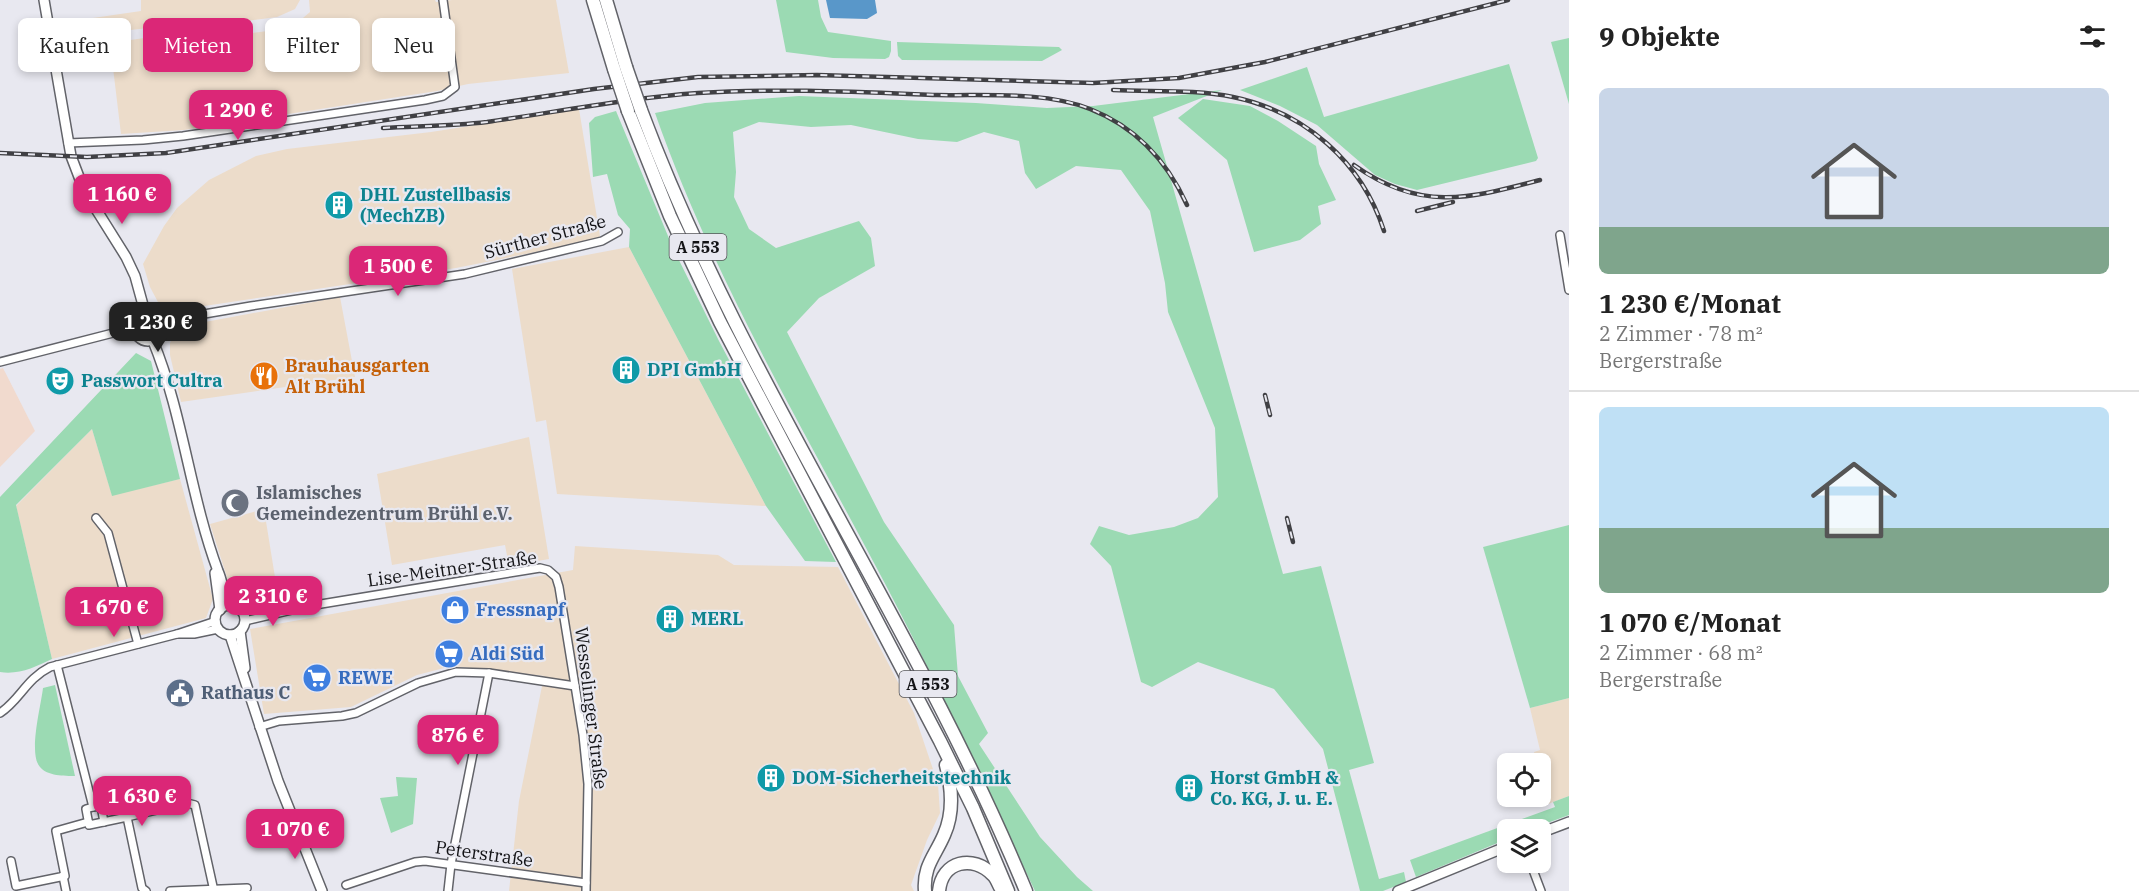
<!DOCTYPE html>
<html lang="de">
<meta charset="utf-8">
<style>
body{margin:0;font-family:"IBM Plex Serif",serif;background:#f2f2f2;color:#222;height:100vh;display:flex;flex-direction:column;font-size:22px;white-space:nowrap}
*{box-sizing:border-box;margin:0}
p{font-size:20px;color:#767676}
.icon{flex:none;width:33px;height:33px;fill:none;stroke:currentColor;stroke-width:2;stroke-linecap:round;stroke-linejoin:round}
.map{position:relative;flex:1;overflow:hidden}
.details{display:flex;flex-direction:column;background:#fff;width:570px}
.details>*{flex:none}
.banner{position:absolute;left:18px;top:18px;width:570px;height:54px;display:flex;gap:12px}
.buttons{position:absolute;left:1497px;top:753px;display:grid;gap:12px}
.buttons a{display:grid;place-items:center;width:54px;height:54px;border-radius:9px;background:#fff;box-shadow:0 3px 9px #0003;font-size:30px}
.price{position:absolute;translate:-50% -51px;padding:0 14px;border-radius:12px;background:#db2777;color:#fff;font-size:20px;line-height:39px;filter:drop-shadow(0 2px 3px #0008)}
.price::after{content:'';position:absolute;left:50%;top:36px;width:18px;height:14px;margin-left:-9px;background:inherit;clip-path:polygon(0 0,100% 0,50% 100%)}
.price.selected{background:#222;color:#fff}
ul{padding:0;list-style:none}
li{display:grid;align-content:center;gap:12px;height:318px;padding:0 30px}
li+li{border-top:2px solid #e0e0e0}
li span{display:grid;place-items:center;height:186px;border-radius:9px;color:#555}
li>.icon{margin-inline-start:auto}
span .icon{width:108px;height:108px;fill:#fffc;stroke-width:1}
li b{font-size:26px}
h2{display:flex;justify-content:space-between;align-items:center;height:72px;padding:0 30px;font-size:26px}
.pill{padding:0 21px;border-radius:9px;background:#fff;box-shadow:0 3px 9px #0003;font-size:21px;line-height:54px}
.pill.selected{background:#db2777;color:#fff}
main{display:flex;flex:1;min-height:0}
.map>svg:first-child{display:block}
.commercial{fill:#ecdcca}
.education{fill:#f1dace}
.green{fill:#9bdab3}
.water{fill:#5997c9}
.lines{fill:none;stroke-linecap:round;stroke-linejoin:round}
.street-casing{stroke:#626369;stroke-width:10}
.secondary-casing{stroke:#626369;stroke-width:12}
.highway-casing{stroke:#626369;stroke-width:15}
.street{stroke:#fff;stroke-width:7}
.secondary{stroke:#fff;stroke-width:9}
.highway{stroke:#fff;stroke-width:12}
.rail-casing{stroke:#404044;stroke-width:4.5}
.rail{stroke:#e8e8f0;stroke-width:2;stroke-dasharray:7;stroke-linecap:butt}
.highway-bridge-casing{stroke:#626369;stroke-width:15;stroke-linecap:butt}
.highway-bridge{stroke:#fff;stroke-width:12}
.labels{text-anchor:middle;stroke-width:4.5;stroke-linejoin:round;paint-order:stroke}
.shield{fill:#e8e8f0;stroke:#535357;stroke-width:1.5}
.shield-label{font-size:16px;font-weight:bold;fill:#131316}
.culture-label{font-size:18px;font-weight:bold;fill:#0d838f;stroke:#e8e8f0;text-anchor:start}
.street-label{font-size:18px;fill:#131316;stroke:#e8e8f0}
.food-label{font-size:18px;font-weight:bold;fill:#c56008;stroke:#e8e8f0;text-anchor:start}
.worship-label{font-size:18px;font-weight:bold;fill:#5b616d;stroke:#e8e8f0;text-anchor:start}
.shop-label{font-size:18px;font-weight:bold;fill:#366cbe;stroke:#e8e8f0;text-anchor:start}
.service-label{font-size:18px;font-weight:bold;fill:#4e5e75;stroke:#e8e8f0;text-anchor:start}
</style>
<main>
<div class="map">
<svg width="1569" height="891" viewBox="0 0 1569 891">
<rect width="100%" height="100%" fill="#e8e8f0"/>
<g class="commercial">
<path d="M141 0H300L295 9 277 17 158 32 157 27 86 35V19L141 11Z"/>
<path d="M309 0H435L436 2 452 0H556L569 73 468 84 437 91 184 130 121 134 110 43 158 36 173 43 291 28 310 12Z"/>
<path d="M579 109 600 236 596 240 456 268 171 311 159 304 150 287 143 264 164 226 177 208 209 180 256 156 287 149 431 132Z"/>
<path d="M629 247 766 506 557 494 546 420 536 422 512 269Z"/>
<path d="M340 297 355 377 181 402 170 355V343L178 327Z"/>
<path d="M92 429 112 495 180 479 213 599 206 618 52 659 16 506Z"/>
<path d="M529 437 549 559 509 566 505 545 392 565 377 474Z"/>
<path d="M264 509 279 602 246 604 232 593 210 524Z"/>
<path d="M575 546 718 555 734 565 838 567 914 713 938 784 940 813 927 840 911 885 914 891H509L519 801 544 676 452 666 417 675 351 707 264 714 250 629 573 570Z"/>
<path d="M1569 698V796L1548 804 1541 777 1540 764 1537 763 1534 752 1540 750 1530 708Z"/>
</g>
<path class="education" d="M3 368 35 431 0 467V369Z"/>
<g class="green">
<path d="M776 0H818L821 17 828 32 891 41V51L889 57 885 59 833 58 786 52Z"/>
<path d="M1569 38V104L1551 42Z"/>
<path d="M897 42 1059 47 1062 50 1042 61 902 60 898 56Z"/>
<path d="M1509 64 1538 158 1536 161 1417 190 1395 184 1375 175 1317 125 1280 106 1240 90 1307 67 1324 117Z"/>
<path d="M1222 90 1153 117 1283 574 1321 566 1374 763 1349 770 1379 879 1404 872 1406 882 1383 891H1360L1323 749 1274 689 1198 662 1152 687 1141 682 1111 566 1090 544 1099 526 1129 535 1174 527 1198 518 1218 497 1215 428 1168 312 1165 283 1150 211 1121 170 1076 166 1036 189 1025 173 1019 141 984 132 957 142 918 139 851 125 811 127 759 122 733 132 736 172 734 197 749 229 776 248 859 221 871 238 875 266 819 298 787 332 884 522 954 625 958 676 988 733 979 744 1040 837 1077 877 1093 891H1035C982 781 931 669 873 561 795 414 710 270 655 113L705 103 799 96 976 103 1047 108 1093 106Z"/>
<path d="M1203 99 1250 106 1278 121 1316 146 1319 164 1336 200 1318 206 1321 224 1300 240 1254 252 1227 160 1178 118Z"/>
<path d="M616 111 673 248 719 341 836 562 805 561 766 506 629 247 630 229 618 215 607 174 593 177 589 123 595 117Z"/>
<path d="M136 353 151 361 180 479 112 496 92 429 16 505 52 659C35 667 19 675 0 672V497Z"/>
<path d="M1569 525V698L1530 708 1483 547Z"/>
<path d="M55 685 75 776C65 776 47 776 40 767 28 754 41 706 43 688Z"/>
<path d="M396 777 417 778 413 824 391 833 380 798 398 796Z"/>
<path d="M1569 796V815L1531 829 1508 830 1507 839 1416 877 1410 860 1555 807 1553 802Z"/>
</g>
<path class="water" d="M826 0H875L877 13 867 19 830 18Z"/>
<g class="lines">
<g class="street-casing">
<g id="street">
<path d="M68 143 143 140 183 136 425 100 443 96 455 87 443 0"/>
<path d="M1560 235 1569 290"/>
<path d="M161 326 181 318 251 306 465 274 602 241 618 232"/>
<path d="M0 362 117 332 135 330"/>
<path d="M96 518 108 533 138 644"/>
<path d="M242 611 284 609"/>
<path d="M216 621 177 634H194L218 629"/>
<path d="M245 621 309 606 540 568 548 570 556 577 559 587 583 735 588 784 586 891"/>
<path d="M57 665 93 807 101 806 104 822"/>
<path d="M0 713C20 700 26 679 50 667L177 634"/>
<path d="M259 727 279 721 342 716 356 713 418 683 456 672 489 673 575 686"/>
<path d="M93 807 86 809 89 825 127 817 142 888 146 891"/>
<path d="M127 817 187 803 195 805 214 891"/>
<path d="M11 861 16 886 65 876 56 831 88 822"/>
<path d="M1530 862 1541 891"/>
<path d="M63 876 66 891"/>
<path d="M346 885 415 862 425 861 586 883"/>
<path d="M170 891 247 888"/>
<path d="M448 891 451 864 489 673"/>
</g>
</g>
<g class="secondary-casing">
<g id="secondary">
<path d="M44 0 71 156 84 190 126 257 135 276 146 316"/>
<circle cx="148" cy="328" r="13"/>
<path d="M153 341C183 414 190 496 218 571 223 582 223 595 230 605"/>
<path d="M215 573 220 610"/>
<circle cx="230" cy="620" r="15"/>
<path d="M240 631 245 668"/>
<path d="M230 635 278 781 322 891"/>
<path d="M1540 833 1569 822"/>
<path d="M1398 891 1508 846"/>
</g>
</g>
<g class="highway-casing">
<g id="highway">
<path d="M593 0 614 69"/>
<path d="M606 0 626 67"/>
<path d="M641 110C743 383 915 622 1026 891"/>
<path d="M628 111 670 216 720 322 940 741 973 808 1008 891"/>
<path d="M925 891C923 866 935 856 944 835 954 813 952 788 946 765"/>
<path d="M939 891C942 861 973 854 993 875 996 878 998 883 1000 887"/>
</g>
</g>
<use href="#street" class="street"/>
<use href="#secondary" class="secondary"/>
<use href="#highway" class="highway"/>
<g class="rail-casing">
<g id="rail">
<path d="M1113 90C1153 92 1195 89 1233 97 1305 112 1362 162 1384 231"/>
<path d="M383 128C418 126 452 126 487 122 557 112 627 98 698 93 777 88 858 92 937 95 985 96 1045 91 1090 109 1136 127 1167 161 1187 205"/>
<path d="M0 153 87 157 166 153 594 89 698 77 817 75 1093 83 1179 78 1265 62 1508 0"/>
<path d="M1354 165C1420 212 1468 199 1540 180"/>
<path d="M1417 211 1453 202"/>
<path d="M1265 395 1270 415"/>
<path d="M1287 518 1293 542"/>
</g>
</g>
<use href="#rail" class="rail"/>
<g class="highway-bridge-casing">
<g id="highway-bridge">
<path d="M626 67 641 110"/>
<path d="M614 69 628 111"/>
</g>
</g>
<use href="#highway-bridge" class="highway-bridge"/>
</g>
<defs>
<g id="building-disc" transform="scale(1.5)"><circle r="9.5" fill="#0f9aa8" stroke="#e8e8f0"/><path d="M-4-6H4V6H1V3H-1V6H-4ZM-2.5-4.3h1.7v1.8h-1.7ZM.8-4.3h1.7v1.8H.8ZM-2.5-1h1.7V.8h-1.7ZM.8-1h1.7V.8H.8Z" fill="#fff"/></g>
<g id="restaurant-disc" transform="scale(1.5)"><circle r="9.5" fill="#e8710a" stroke="#e8e8f0"/><path d="M-5-6h1v4h1v-4h1v4h1v-4h1v5L-1.5 .5V6h-2V.5L-5-1ZM5-6V6H3V1.5H1.5Q1.5-4 5-6Z" fill="#fff"/></g>
<g id="theatre-disc" transform="scale(1.5)"><circle r="9.5" fill="#0f9aa8" stroke="#e8e8f0"/><path d="M-5-5.5Q0-4 5-5.5V0Q5 5 0 6Q-5 5-5 0ZM-3.3-2.5H-1v1.5H-3.3ZM1-2.5H3.3v1.5H1ZM-2.8 1Q0 5.5 2.8 1Z" fill="#fff"/></g>
<g id="mosque-disc" transform="scale(1.5)"><circle r="9.5" fill="#6b7280" stroke="#e8e8f0"/><path d="M3.5-4.9A6 6 0 1 0 3.5 4.9A5 5 0 1 1 3.5-4.9Z" fill="#fff"/></g>
<g id="shop-disc" transform="scale(1.5)"><circle r="9.5" fill="#3f7fe0" stroke="#e8e8f0"/><path d="M-5-2.5h2.3a2.7 3.5 0 0 1 5.4 0H5L5.5 6h-11ZM-1.5-2.5h3a1.5 2.3 0 0 0-3 0Z" fill="#fff"/></g>
<g id="supermarket-disc" transform="scale(1.5)"><circle r="9.5" fill="#3f7fe0" stroke="#e8e8f0"/><path d="M-6-5.5h2.5l.6 2H6L4.5 2H-2.5L-4.4-4H-6ZM-1.5 3.2a1.3 1.3 0 1 0 .1 0ZM3 3.2a1.3 1.3 0 1 0 .1 0Z" fill="#fff"/></g>
<g id="civic-disc" transform="scale(1.5)"><circle r="9.5" fill="#5c6f8a" stroke="#e8e8f0"/><path d="M-.6-6.5H3V-4.5H.6V-3L4-1V1h2V6H-6V1h2V-1L-.6-3ZM-1.2 2.5V6h2.4V2.5Z" fill="#fff"/></g>
</defs>
<g fill-rule="evenodd">
<use href="#building-disc" x="339" y="205"/>
<use href="#building-disc" x="626" y="370"/>
<use href="#restaurant-disc" x="264" y="376"/>
<use href="#theatre-disc" x="60" y="381"/>
<use href="#mosque-disc" x="235" y="503"/>
<use href="#shop-disc" x="455" y="610"/>
<use href="#building-disc" x="670" y="619"/>
<use href="#supermarket-disc" x="449" y="654"/>
<use href="#supermarket-disc" x="317" y="678"/>
<use href="#civic-disc" x="180" y="693"/>
<use href="#building-disc" x="771" y="778"/>
<use href="#building-disc" x="1189" y="788"/>
</g>
<g class="labels">
<g class="shield">
<rect x="669.5" y="234" width="57" height="26" rx="4.5"/>
<rect x="899.5" y="671" width="57" height="26" rx="4.5"/>
</g>
<g class="shield-label">
<text x="698" y="253">A 553</text>
<text x="928" y="690">A 553</text>
</g>
<g class="culture-label">
<text x="360" y="201">DHL Zustellbasis<tspan x="360" dy="21">(MechZB)</tspan></text>
<text x="647" y="376">DPI GmbH</text>
<text x="81" y="387">Passwort Cultra</text>
<text x="691" y="625">MERL</text>
<text x="792" y="784">DOM-Sicherheitstechnik</text>
<text x="1210" y="784">Horst GmbH &amp;<tspan x="1210" dy="21">Co. KG, J. u. E.</tspan></text>
</g>
<g class="street-label">
<text transform="translate(545 237) rotate(-15)" y="6">Sürther Straße</text>
<text transform="translate(452 569) rotate(-8)" y="6">Lise-Meitner-Straße</text>
<text transform="translate(591 708) rotate(83)" y="6">Wesselinger Straße</text>
<text transform="translate(484 854) rotate(8)" y="6">Peterstraße</text>
</g>
<g class="food-label">
<text x="285" y="372">Brauhausgarten<tspan x="285" dy="21">Alt Brühl</tspan></text>
</g>
<g class="worship-label">
<text x="256" y="499">Islamisches<tspan x="256" dy="21">Gemeindezentrum Brühl e.V.</tspan></text>
</g>
<g class="shop-label">
<text x="476" y="616">Fressnapf</text>
<text x="470" y="660">Aldi Süd</text>
<text x="338" y="684">REWE</text>
</g>
<g class="service-label">
<text x="201" y="699">Rathaus C</text>
</g>
</g>
</svg>
<div class="buttons">
<a><svg class="icon" aria-label="locate" viewBox="0 0 24 24"><circle cx="12" cy="12" r="6"/><path d="M12 2v4M12 18v4M2 12h4M18 12h4"/></svg></a>
<a><svg class="icon" aria-label="layers" viewBox="0 0 24 24"><path d="M12 4l9 5-9 5-9-5zM3 14l9 5 9-5"/></svg></a>
</div>
<b class="price" style="left:238px;top:141px">1 290 €</b>
<b class="price" style="left:122px;top:225px">1 160 €</b>
<b class="price" style="left:398px;top:297px">1 500 €</b>
<b class="price selected" style="left:158px;top:353px">1 230 €</b>
<b class="price" style="left:273px;top:627px">2 310 €</b>
<b class="price" style="left:114px;top:638px">1 670 €</b>
<b class="price" style="left:458px;top:766px">876 €</b>
<b class="price" style="left:142px;top:827px">1 630 €</b>
<b class="price" style="left:295px;top:860px">1 070 €</b>
<div class="banner">
<a class="pill">Kaufen</a>
<a class="pill selected">Mieten</a>
<a class="pill">Filter</a>
<a class="pill">Neu</a>
</div>
</div>
<section class="details">
<h2>9 Objekte<svg class="icon" aria-label="filters" viewBox="0 0 24 24"><path d="M4 7h16M4 17h16"/><circle cx="9" cy="7" r="2"/><circle cx="15" cy="17" r="2"/></svg></h2>
<ul>
<li><span style="background:linear-gradient(#c9d6e8 75%,#7fa58c 0)"><svg class="icon" aria-label="home" viewBox="0 0 24 24"><path d="M3 11l9-7 9 7M6 9v11h12V9"/></svg></span><div><b>1 230 €/Monat</b><p>2 Zimmer · 78 m²</p><p>Bergerstraße</p></div></li>
<li><span style="background:linear-gradient(#bfe0f5 65%,#7fa58c 0)"><svg class="icon" aria-label="home" viewBox="0 0 24 24"><path d="M3 11l9-7 9 7M6 9v11h12V9"/></svg></span><div><b>1 070 €/Monat</b><p>2 Zimmer · 68 m²</p><p>Bergerstraße</p></div></li>
</ul>
</section>
</main>
